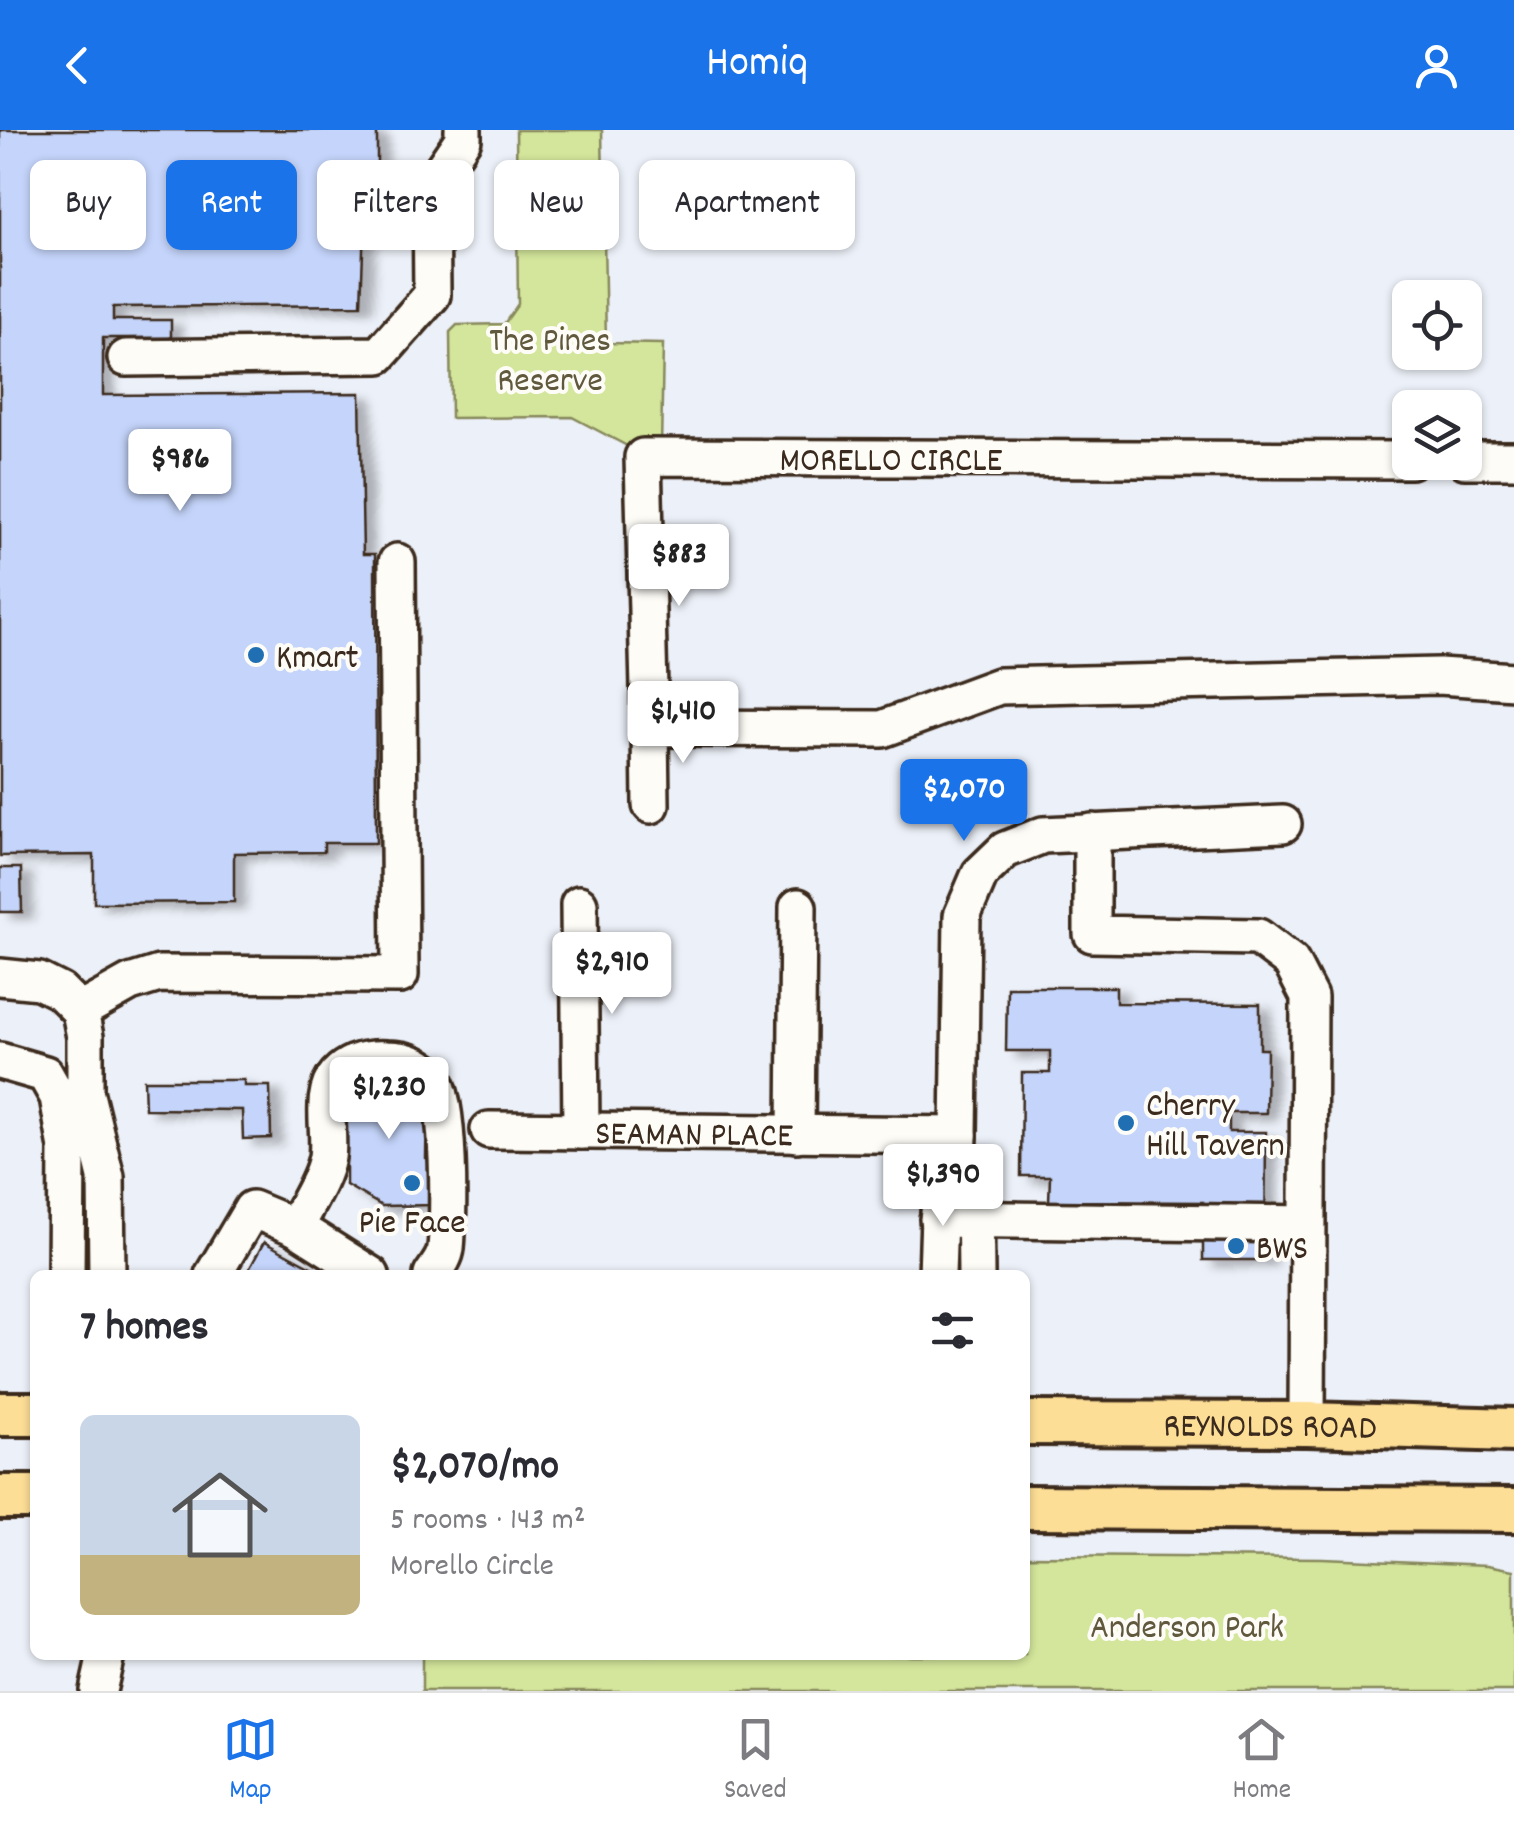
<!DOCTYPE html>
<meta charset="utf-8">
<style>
body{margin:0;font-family:Dekko,sans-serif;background:#f2f2f3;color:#2b2b33;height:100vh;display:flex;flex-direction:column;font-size:38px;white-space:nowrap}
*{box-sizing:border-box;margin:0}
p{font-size:32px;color:#7c7c81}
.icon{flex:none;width:55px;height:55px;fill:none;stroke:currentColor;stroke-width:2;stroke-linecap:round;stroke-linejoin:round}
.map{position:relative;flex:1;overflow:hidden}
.drawer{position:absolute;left:30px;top:1140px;width:1000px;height:390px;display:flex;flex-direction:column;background:#fff;border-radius:15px;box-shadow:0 2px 8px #0004}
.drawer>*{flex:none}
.hud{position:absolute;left:30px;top:30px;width:1000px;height:90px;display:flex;gap:20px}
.buttons{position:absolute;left:1392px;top:150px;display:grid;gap:20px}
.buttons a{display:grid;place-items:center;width:90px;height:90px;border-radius:15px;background:#fff;box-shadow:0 2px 8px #0004;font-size:50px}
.price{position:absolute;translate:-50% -85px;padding:0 22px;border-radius:10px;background:#fff;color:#222;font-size:32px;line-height:65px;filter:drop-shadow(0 2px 5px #0008)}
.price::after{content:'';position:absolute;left:50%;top:60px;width:30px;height:22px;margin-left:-15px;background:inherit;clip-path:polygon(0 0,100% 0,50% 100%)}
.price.on{background:#1a73e8;color:#fff}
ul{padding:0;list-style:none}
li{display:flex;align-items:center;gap:30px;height:250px;padding:0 50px}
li+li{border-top:2px solid #e1e1e2}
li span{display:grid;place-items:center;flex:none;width:280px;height:200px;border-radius:15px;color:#555}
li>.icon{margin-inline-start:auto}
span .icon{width:120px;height:120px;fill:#fffc;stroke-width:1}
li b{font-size:42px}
h2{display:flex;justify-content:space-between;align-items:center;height:120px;padding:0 50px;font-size:42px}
.tag{padding:0 35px;border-radius:15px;background:#fff;box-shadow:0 2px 8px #0004;font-size:35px;line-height:90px}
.tag.on{background:#1a73e8;color:#fff}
header{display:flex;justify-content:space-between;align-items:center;height:130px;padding:0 50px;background:#1a73e8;color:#fff;font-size:45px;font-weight:600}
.menu{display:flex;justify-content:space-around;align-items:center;height:140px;border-top:2px solid #e1e1e2;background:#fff;font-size:28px;color:#7c7c81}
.menu a{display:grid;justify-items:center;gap:5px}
.menu .on{color:#1a73e8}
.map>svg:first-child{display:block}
.green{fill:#d3e69b;stroke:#87885c;stroke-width:2.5}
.building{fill:#c4d4fa;stroke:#3b2a1e;stroke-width:2.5;filter:url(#shadow)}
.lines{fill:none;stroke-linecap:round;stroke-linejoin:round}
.minor-casing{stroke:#3b2a1e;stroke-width:42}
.major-casing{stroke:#3b2a1e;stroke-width:50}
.minor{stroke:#fdfcf7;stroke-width:35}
.major{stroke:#fdde96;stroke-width:42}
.poi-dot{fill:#1f6fb2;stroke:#fdfcf7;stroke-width:4}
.labels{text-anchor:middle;stroke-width:8;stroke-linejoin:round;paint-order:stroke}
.park-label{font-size:35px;fill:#61593d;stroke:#fdfcf7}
.street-label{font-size:35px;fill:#3b2a1e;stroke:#fdfcf7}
.poi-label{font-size:35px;fill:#3b2a1e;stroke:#fdfcf7;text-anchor:start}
</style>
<header><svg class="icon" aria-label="back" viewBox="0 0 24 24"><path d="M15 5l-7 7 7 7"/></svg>Homiq<svg class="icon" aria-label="person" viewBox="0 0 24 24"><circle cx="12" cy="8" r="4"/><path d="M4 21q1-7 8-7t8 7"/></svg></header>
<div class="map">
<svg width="1514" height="1561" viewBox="0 0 1514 1561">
<defs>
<filter id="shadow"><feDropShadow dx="11" dy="6" stdDeviation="5" flood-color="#0004"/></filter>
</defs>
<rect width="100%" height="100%" fill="#ecf0f8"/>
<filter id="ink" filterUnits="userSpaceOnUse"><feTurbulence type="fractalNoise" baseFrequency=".01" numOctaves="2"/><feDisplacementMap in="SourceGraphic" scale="20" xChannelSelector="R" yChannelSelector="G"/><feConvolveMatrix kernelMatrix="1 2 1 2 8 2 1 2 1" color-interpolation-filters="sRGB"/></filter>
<g filter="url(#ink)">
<g class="green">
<path d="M516 0H602L606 213 663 214 661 318 633 319 572 287 451 288 450 202 457 195 504 194 518 174Z"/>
<path d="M1025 1426 1322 1428 1488 1435 1514 1440V1561H422V1525H1025Z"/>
</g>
<g class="building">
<path d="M0 0H377V35H396V94H364L361 175 113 177V190H171V208H103V265L360 263 363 424H375L376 713H324V722L234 723V772L94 773V725L0 726Z"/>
<path d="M0 738H21L22 782H0Z"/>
<path d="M1007 857H1116V873L1260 874V919H1267L1266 983H1229V1002H1266L1265 1130H1203V1072L1049 1071 1050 1046H1021L1022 943H1050V921H1006Z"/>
<path d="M401 944 416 954 427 968 426 1028 435 1033V1075L382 1076 346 1055V969L356 953 370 945Z"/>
<path d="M144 950H244V956H270L271 1008 243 1009 242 980 145 979Z"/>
<path d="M264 1112 326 1145H246Z"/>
</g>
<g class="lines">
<g class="minor-casing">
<g id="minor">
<path d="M126 228 379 225 432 165 431 56 463 9V0"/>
<path d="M1410 330 643 327 650 598 882 599 999 556 1439 546 1514 551"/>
<path d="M1465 330H1514"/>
<path d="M650 598 651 675"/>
<path d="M1092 702V804L1258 807 1291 832 1309 867 1307 1294"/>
<path d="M579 774 581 1001"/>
<path d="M0 847 39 851 61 862 80 881 85 907V961L106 1047 107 1145"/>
<path d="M80 881 130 853 159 844 400 845 397 432"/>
<path d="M0 931 45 944 58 967 66 1013"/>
<path id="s1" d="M489 1000 959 1005"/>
<path d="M796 1004 798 777"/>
<path d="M938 1089 1307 1094"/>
<path d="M295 1097C305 1076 323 1050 327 1027 331 1002 319 965 337 945 350 931 369 928 387 929 406 929 422 934 434 950 450 970 449 1089 446 1118 445 1128 438 1136 432 1145"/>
<path d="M66 1145 67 1019 85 962"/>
<path d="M213 1145 252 1079 295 1097 371 1145"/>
<path d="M937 1145 940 1056 958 1037"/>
<path d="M976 1145 975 1058 958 1037 959 1005 962 786 980 744 1005 720 1043 705 1283 694"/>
<path d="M98 1561 106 1525"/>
</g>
</g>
<g class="major-casing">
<g id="major">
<path d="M0 1284H35"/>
<path id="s2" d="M1025 1293 1307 1294 1514 1300"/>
<path d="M0 1367H35"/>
<path d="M1025 1377 1514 1380"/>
</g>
</g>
<use href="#minor" class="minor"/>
<use href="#major" class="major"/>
</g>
</g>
<g class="poi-dot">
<circle cx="256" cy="525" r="10"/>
<circle cx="1126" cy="993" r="10"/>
<circle cx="412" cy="1053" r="10"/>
<circle cx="1236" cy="1116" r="10"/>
</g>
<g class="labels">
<g class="park-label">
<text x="550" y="220">The Pines<tspan x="550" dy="40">Reserve</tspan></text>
<text x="1187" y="1507">Anderson Park</text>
</g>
<g class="street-label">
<text x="891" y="340">MORELLO CIRCLE</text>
<text dy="12" stroke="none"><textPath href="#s1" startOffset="205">SEAMAN PLACE</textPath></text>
<text dy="12" stroke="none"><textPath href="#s2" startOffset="245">REYNOLDS ROAD</textPath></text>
</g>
<g class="poi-label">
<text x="276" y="537">Kmart</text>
<text x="1146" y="985">Cherry<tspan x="1146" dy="40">Hill Tavern</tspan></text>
<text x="412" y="1102" text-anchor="middle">Pie Face</text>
<text x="1256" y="1128">BWS</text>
</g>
</g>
</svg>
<div class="buttons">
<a><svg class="icon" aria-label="locate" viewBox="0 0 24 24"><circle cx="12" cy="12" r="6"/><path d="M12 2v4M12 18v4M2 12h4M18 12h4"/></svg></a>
<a><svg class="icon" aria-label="layers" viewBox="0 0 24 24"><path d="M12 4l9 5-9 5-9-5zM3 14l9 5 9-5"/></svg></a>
</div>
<b class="price" style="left:180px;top:384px">$986</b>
<b class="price" style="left:679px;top:479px">$883</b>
<b class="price" style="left:683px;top:636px">$1,410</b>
<b class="price on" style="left:964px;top:714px">$2,070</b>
<b class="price" style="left:612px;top:887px">$2,910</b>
<b class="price" style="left:389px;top:1012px">$1,230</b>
<b class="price" style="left:943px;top:1099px">$1,390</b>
<div class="hud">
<a class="tag">Buy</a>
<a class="tag on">Rent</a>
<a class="tag">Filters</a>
<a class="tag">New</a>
<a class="tag">Apartment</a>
</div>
<section class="drawer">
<h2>7 homes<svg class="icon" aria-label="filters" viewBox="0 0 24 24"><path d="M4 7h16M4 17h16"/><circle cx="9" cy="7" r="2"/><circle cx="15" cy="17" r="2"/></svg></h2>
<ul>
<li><span style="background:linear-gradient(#c9d6e8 70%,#c2b280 0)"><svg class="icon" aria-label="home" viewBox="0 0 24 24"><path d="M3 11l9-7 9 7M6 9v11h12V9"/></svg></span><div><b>$2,070/mo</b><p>5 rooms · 143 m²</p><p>Morello Circle</p></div></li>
</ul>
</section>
</div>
<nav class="menu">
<a class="on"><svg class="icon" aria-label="map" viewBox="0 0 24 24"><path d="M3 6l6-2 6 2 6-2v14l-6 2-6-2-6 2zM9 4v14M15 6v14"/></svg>Map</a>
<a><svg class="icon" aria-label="saved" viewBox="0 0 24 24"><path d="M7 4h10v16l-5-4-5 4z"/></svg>Saved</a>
<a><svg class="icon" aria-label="home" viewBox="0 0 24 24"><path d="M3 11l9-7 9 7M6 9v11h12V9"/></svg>Home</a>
</nav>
